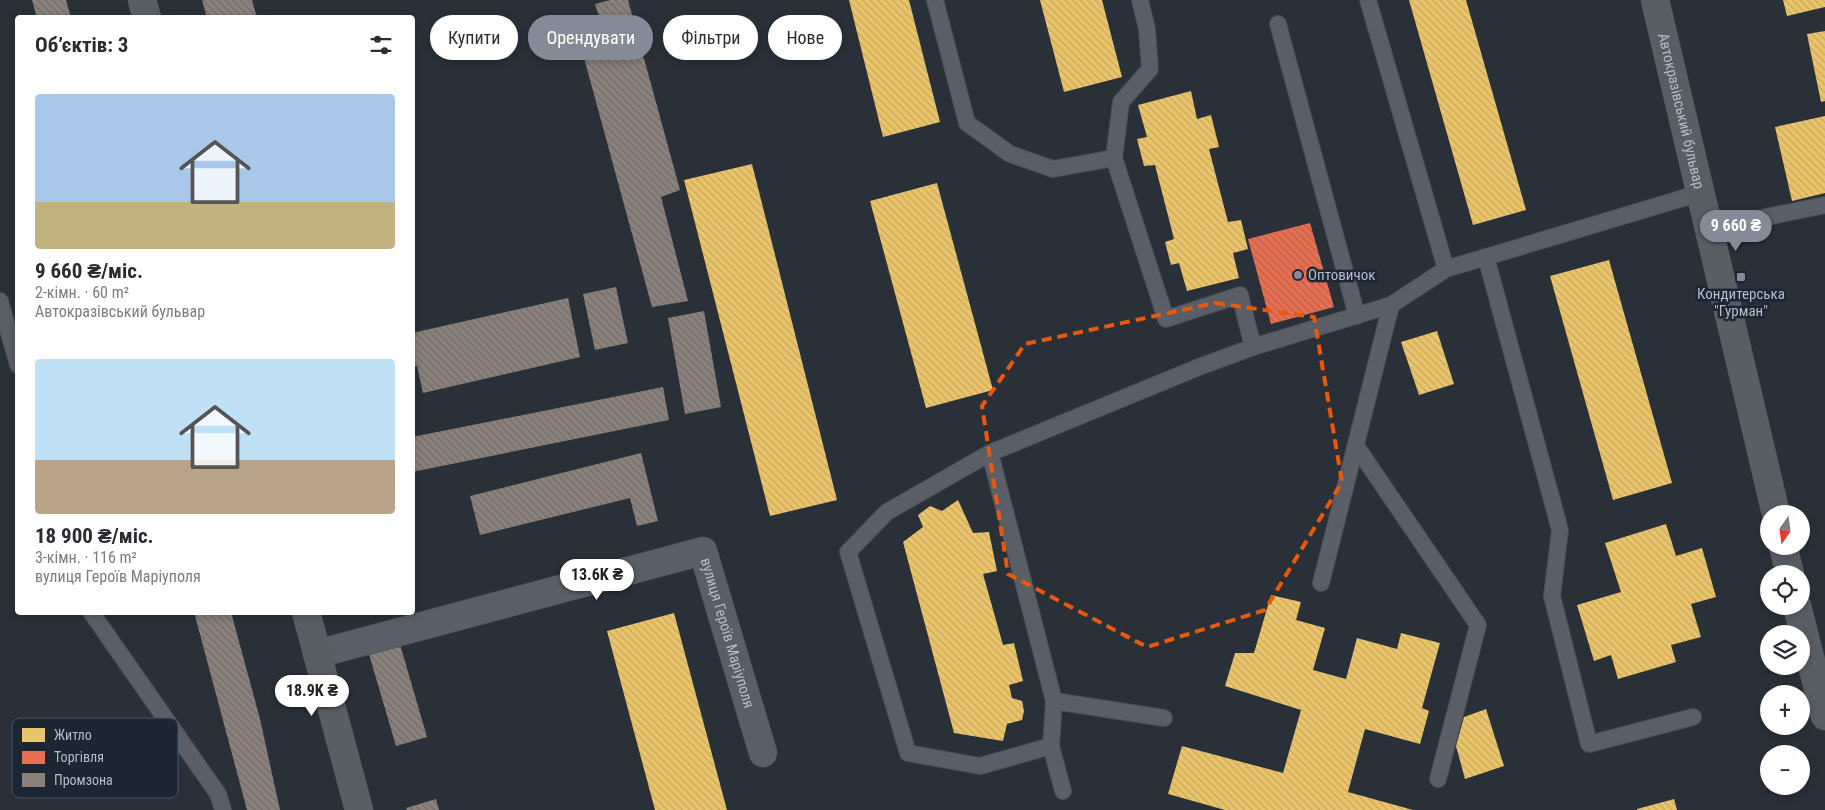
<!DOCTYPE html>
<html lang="uk">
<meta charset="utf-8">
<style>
body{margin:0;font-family:"Roboto Condensed",sans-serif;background:#f7f7f7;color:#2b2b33;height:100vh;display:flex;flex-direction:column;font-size:19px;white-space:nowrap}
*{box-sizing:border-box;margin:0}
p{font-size:16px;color:#7c7c81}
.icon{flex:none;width:28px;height:28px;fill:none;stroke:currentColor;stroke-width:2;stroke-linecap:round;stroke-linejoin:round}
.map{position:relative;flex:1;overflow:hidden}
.side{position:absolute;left:15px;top:15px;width:400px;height:600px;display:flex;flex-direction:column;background:#fff;border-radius:5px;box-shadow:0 2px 8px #0003}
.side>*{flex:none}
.banner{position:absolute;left:430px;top:15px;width:475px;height:45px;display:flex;gap:10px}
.needle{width:32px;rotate:194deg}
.tools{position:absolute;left:1760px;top:505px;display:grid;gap:10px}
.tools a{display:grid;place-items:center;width:50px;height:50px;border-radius:50%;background:#fff;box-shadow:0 2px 8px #0003;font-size:25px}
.price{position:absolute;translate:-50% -42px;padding:0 11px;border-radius:18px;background:#fff;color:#222;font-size:16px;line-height:32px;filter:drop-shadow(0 1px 2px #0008)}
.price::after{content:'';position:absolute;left:50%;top:30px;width:15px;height:11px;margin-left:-8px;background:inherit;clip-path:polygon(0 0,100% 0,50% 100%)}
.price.selected{background:#848b96;color:#fff}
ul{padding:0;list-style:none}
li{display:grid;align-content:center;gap:10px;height:265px;padding:0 20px}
li span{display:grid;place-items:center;height:155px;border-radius:5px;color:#555}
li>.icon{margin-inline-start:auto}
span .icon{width:90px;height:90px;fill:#fffc;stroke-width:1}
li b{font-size:21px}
h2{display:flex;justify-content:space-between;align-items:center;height:60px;padding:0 20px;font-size:21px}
.tag{padding:0 18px;border-radius:22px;background:#fff;box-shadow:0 2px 8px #0003;font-size:18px;line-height:45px}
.tag.selected{background:#848b96;color:#fff}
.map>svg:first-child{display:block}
.homes{fill:url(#homes-back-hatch)}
.shops{fill:url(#shops-back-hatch)}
.industry{fill:url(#industry-back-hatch)}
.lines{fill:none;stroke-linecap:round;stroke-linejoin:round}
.lane-casing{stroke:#484c53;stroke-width:18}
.street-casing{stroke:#484c53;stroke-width:29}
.secondary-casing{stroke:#484c53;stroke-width:29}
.lane{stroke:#5a5e66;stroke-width:16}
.street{stroke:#5a5e66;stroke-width:28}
.secondary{stroke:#595d64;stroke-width:28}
.marked{fill:none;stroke:#e8590c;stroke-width:4;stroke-dasharray:10 6;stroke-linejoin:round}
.poi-dot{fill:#848b96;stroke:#1d2633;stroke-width:2}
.labels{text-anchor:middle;stroke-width:5;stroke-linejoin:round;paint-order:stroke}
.street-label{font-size:15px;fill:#b4bcc9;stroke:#1d2633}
.poi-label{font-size:15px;fill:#b4bcc9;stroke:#1d2633;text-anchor:start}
.key{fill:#1d2633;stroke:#4a5360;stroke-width:1}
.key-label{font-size:14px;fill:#b4bcc9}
</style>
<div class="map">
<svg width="1825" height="810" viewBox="0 0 1825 810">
<defs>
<pattern id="homes-back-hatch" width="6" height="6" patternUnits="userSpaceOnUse" patternTransform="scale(1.25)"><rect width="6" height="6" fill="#e9c46a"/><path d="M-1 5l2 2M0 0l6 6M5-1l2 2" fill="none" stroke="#c5a861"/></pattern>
<pattern id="shops-back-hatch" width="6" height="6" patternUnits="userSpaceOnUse" patternTransform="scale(1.25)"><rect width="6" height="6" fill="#e76f51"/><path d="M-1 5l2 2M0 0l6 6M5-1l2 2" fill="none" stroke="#bb614c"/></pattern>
<pattern id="industry-back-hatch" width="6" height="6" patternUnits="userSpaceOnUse" patternTransform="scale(1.25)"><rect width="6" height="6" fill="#8a817c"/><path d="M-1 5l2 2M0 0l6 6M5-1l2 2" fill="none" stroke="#716b69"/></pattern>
</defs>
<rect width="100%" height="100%" fill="#2a3038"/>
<g class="homes">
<path d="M849 0H909L940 122 883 137Z"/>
<path d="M1040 0H1102L1122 77 1064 92Z"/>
<path d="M1409 0H1466L1526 210 1473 225Z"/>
<path d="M1783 0H1825V7L1787 16Z"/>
<path d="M1825 31V101L1821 102 1807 34Z"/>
<path d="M1191 91 1197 119 1211 115 1219 147 1209 149 1228 222 1241 220 1248 249 1233 253 1239 278 1187 291 1179 263 1171 265 1165 242 1174 239 1155 165 1144 166 1137 139 1147 137 1138 105Z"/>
<path d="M1825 116V193L1792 201 1775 127Z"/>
<path d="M752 164 837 500 770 516 684 180Z"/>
<path d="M937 183 993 390 926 408 870 201Z"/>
<path d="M1609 260 1672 483 1613 500 1550 276Z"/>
<path d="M1437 331 1454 384 1419 395 1401 342Z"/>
<path d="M958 500 973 533 989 532 997 571 983 574 1003 645 1014 643 1023 681 1009 685 1012 698 1022 701 1024 711 1022 720 1007 724 1003 741 954 733 903 542 923 527 918 515 930 506 942 511Z"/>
<path d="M1666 524 1676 556 1702 548 1716 597 1691 604 1701 637 1671 645 1676 662 1618 679 1611 655 1594 661 1577 605 1621 592 1605 543Z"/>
<path d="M1271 595 1301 602 1296 620 1325 628 1313 670 1346 679 1357 638 1397 649 1401 633 1440 643 1422 708 1429 711 1420 744 1365 729 1348 792 1413 810H1225L1168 794 1182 746 1283 773 1301 710 1225 686 1235 653H1254Z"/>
<path d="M674 613 727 810H655L607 631Z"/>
<path d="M1486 709 1504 766 1465 779 1456 746 1464 717Z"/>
<path d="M1674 799 1677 810H1637V809Z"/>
</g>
<path class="shops" d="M1310 223 1334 307 1271 324 1248 239Z"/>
<g class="industry">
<path d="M32 0H66L71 18H37Z"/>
<path d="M202 0H252L257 18H207Z"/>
<path d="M610 0H628L680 190 661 197 688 301 652 307 578 36 603 29 595 4Z"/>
<path d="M616 287 628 343 595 350 583 294Z"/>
<path d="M568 298 580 357 423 393 417 366 412 367V333Z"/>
<path d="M704 311 721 407 685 414 668 318Z"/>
<path d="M663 387 669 420 412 472V437Z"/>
<path d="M641 453 658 521 637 526 630 498 480 535 470 496Z"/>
<path d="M194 612H231L260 719 280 810H247Z"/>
<path d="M397 634 427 737 396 746 366 644Z"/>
<path d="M436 799 439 810H407L406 808Z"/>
</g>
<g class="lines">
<g class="lane-casing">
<g id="lane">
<path d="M935 0 967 123 1010 154 1053 169 1114 158"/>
<path d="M1140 0 1147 29 1150 69 1121 102 1114 158 1166 319 1240 295 1253 347"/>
<path d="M1368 0 1446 269 1700 193"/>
<path d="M1278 24 1357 316"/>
<path d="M1708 229 1825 205"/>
<path d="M1486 257 1560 530 1552 596 1589 744 1693 717"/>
<path d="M0 301 18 365"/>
<path d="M1356 446 1478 625 1438 779"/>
<path d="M990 453 1054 701 1051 746 980 766 908 753 848 552 887 512 990 453 1199 367 1253 347 1391 305 1446 269"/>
<path d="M1321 583 1391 305"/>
<path d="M91 612 218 794 223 810"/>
<path d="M1054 701 1164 718"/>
<path d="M1051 746 1063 791"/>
</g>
</g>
<g class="street-casing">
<g id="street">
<path id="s1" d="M317 654 703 551 763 753"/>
</g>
</g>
<g class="secondary-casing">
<g id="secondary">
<path d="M142 0 147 18"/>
<path id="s2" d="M1655 0 1776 514"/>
<path d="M1783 546 1790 574"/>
<path d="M1797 606 1825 716"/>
<path d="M306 612 359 810"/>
</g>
</g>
<use href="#lane" class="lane"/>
<use href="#street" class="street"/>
<use href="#secondary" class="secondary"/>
</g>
<path class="marked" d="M1215 303 1314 317 1342 482 1265 610 1147 647 1008 574 982 406 1025 344Z"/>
<g class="poi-dot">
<circle cx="1298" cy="275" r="5"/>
<rect x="1736" y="272" width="10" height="10" rx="2.5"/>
</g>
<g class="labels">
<g class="street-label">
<text dy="5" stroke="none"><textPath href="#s2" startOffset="114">Автокразівський бульвар</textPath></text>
<text dy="5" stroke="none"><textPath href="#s1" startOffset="485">вулиця Героїв Маріуполя</textPath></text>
</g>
<g class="poi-label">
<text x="1308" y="280">Оптовичок</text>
<text x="1741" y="299" text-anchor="middle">Кондитерська<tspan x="1741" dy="17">"Гурман"</tspan></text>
</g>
</g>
<rect x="12" y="718" width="166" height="80" rx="8" class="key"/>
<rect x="22" y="728" width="23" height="14" fill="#e9c46a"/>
<rect x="22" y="751" width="23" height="13" fill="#e76f51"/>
<rect x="22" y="773" width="23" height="14" fill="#8a817c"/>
<g class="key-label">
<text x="54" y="740">Житло</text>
<text x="54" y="762">Торгівля</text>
<text x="54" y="785">Промзона</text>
</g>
</svg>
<div class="tools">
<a><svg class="needle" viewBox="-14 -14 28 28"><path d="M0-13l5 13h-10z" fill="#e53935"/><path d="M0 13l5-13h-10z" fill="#7c7c81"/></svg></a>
<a><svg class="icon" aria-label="locate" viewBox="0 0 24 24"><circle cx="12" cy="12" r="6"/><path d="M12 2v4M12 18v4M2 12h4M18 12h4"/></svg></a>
<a><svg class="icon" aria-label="layers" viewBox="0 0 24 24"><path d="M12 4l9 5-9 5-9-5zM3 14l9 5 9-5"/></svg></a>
<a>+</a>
<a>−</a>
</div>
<b class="price selected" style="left:1736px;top:252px">9 660 ₴</b>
<b class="price" style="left:597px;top:601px">13.6K ₴</b>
<b class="price" style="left:312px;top:717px">18.9K ₴</b>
<div class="banner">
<a class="tag">Купити</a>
<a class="tag selected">Орендувати</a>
<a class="tag">Фільтри</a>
<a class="tag">Нове</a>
</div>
<section class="side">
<h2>Об’єктів: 3<svg class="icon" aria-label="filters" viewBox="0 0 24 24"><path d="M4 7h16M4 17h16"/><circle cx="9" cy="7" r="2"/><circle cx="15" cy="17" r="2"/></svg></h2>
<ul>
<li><span style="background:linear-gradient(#a9c7e8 70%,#c2b280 0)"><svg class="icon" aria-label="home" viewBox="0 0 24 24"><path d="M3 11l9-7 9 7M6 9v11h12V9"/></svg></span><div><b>9 660 ₴/міс.</b><p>2-кімн. · 60 m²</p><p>Автокразівський бульвар</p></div></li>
<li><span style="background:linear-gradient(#bfe0f5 65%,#b9a48a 0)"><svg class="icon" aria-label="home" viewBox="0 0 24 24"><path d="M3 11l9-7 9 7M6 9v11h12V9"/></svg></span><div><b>18 900 ₴/міс.</b><p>3-кімн. · 116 m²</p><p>вулиця Героїв Маріуполя</p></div></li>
</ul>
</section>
</div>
